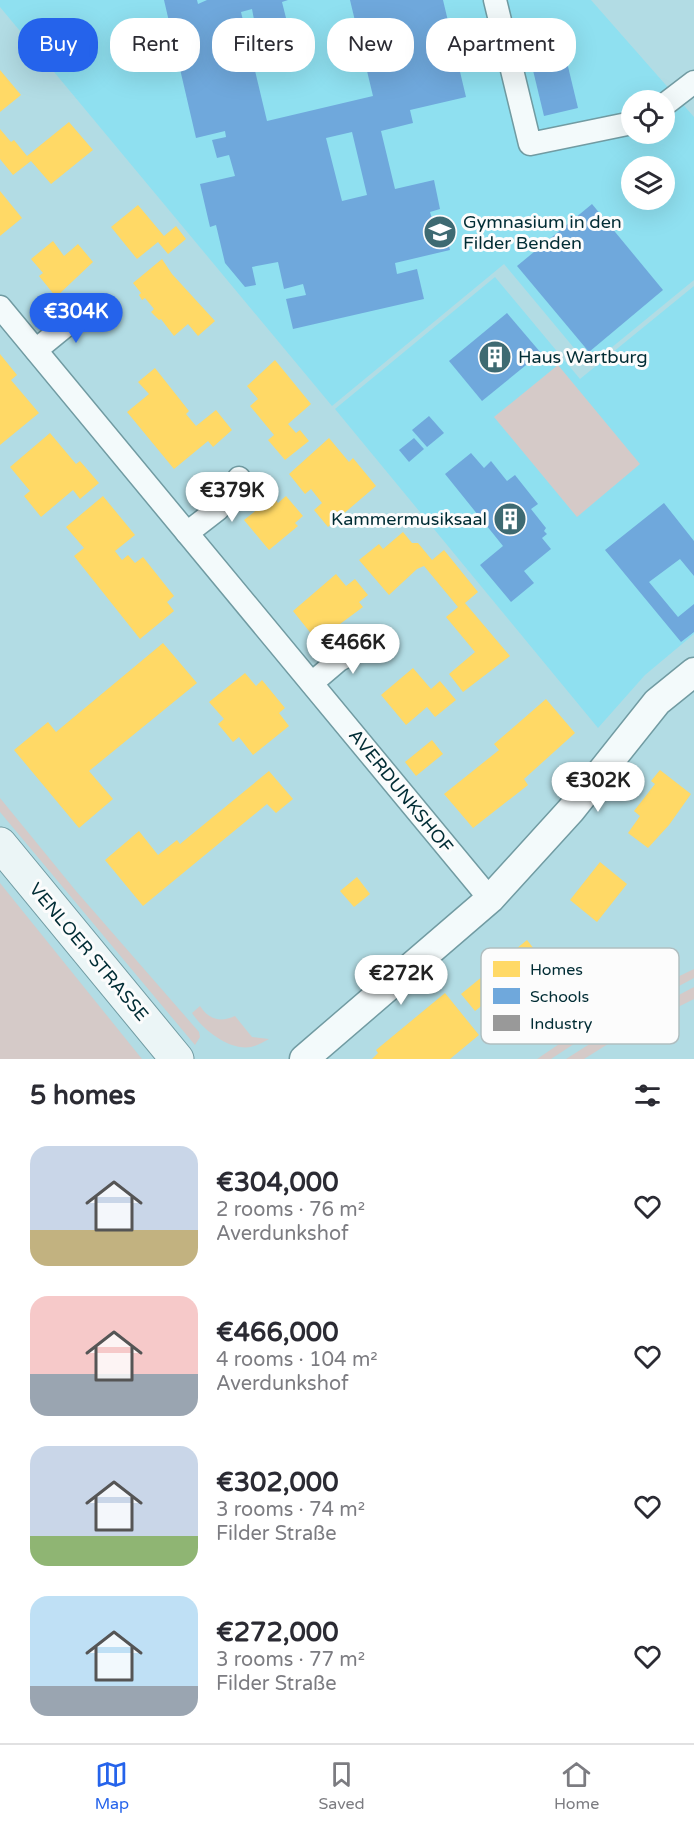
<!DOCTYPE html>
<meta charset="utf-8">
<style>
body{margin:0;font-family:"Varela Round",sans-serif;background:#f7f7f7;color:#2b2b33;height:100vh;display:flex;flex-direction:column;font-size:22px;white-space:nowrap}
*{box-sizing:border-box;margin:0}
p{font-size:20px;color:#7c7c81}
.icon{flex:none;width:33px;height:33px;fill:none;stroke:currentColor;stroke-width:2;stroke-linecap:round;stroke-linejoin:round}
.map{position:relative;height:1059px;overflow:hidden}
.side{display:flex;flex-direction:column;background:#fff;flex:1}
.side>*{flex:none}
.top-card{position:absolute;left:18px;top:18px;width:658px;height:54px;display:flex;gap:12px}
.fabs{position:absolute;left:621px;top:90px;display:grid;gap:12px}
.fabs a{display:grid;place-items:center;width:54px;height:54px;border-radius:50%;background:#fff;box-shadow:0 6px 24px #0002;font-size:30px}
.price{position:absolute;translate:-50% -51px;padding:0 14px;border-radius:21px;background:#fff;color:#222;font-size:20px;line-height:39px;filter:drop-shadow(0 2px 3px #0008)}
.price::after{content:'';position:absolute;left:50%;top:36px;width:18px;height:14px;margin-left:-9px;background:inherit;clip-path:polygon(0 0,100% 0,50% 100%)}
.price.on{background:#2563eb;color:#fff}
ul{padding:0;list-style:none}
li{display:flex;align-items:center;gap:18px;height:150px;padding:0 30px}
li span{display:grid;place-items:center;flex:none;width:168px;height:120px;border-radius:18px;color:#555}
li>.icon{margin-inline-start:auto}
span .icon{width:72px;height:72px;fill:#fffc;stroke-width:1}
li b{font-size:26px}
h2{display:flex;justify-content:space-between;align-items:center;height:72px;padding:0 30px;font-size:26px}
.chip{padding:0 21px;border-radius:24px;background:#fff;box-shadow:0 6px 24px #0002;font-size:21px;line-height:54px}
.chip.on{background:#2563eb;color:#fff}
.dock{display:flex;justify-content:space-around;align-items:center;height:84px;border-top:2px solid #e1e1e2;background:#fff;font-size:16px;color:#7c7c81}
.dock a{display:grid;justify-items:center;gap:3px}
.dock .on{color:#2563eb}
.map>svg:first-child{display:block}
.built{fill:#8fe0f0;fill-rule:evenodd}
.green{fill:#d5cac8}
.homes{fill:#ffd966}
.schools{fill:#6fa8dc;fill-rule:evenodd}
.industry{fill:#999}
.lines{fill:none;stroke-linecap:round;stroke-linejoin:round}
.minor-casing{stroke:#719ba2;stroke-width:25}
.tertiary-casing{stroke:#719ba2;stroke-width:31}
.secondary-casing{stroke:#719ba2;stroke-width:35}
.minor{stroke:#f3fafb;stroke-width:22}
.tertiary{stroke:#f3fafb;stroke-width:28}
.secondary{stroke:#ebf5f6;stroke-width:33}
.labels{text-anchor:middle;stroke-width:6;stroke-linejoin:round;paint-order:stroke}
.poi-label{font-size:18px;fill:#002c34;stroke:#fcfcfc;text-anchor:start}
.street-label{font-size:18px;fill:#002c34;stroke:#fcfcfc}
.key{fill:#fcfcfc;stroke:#b0bec0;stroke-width:1.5}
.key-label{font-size:16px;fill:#002c34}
</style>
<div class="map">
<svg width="694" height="1059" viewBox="0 0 694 1059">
<rect width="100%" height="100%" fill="#b2dce4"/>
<g class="built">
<path d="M0 0H591L694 117V280L589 366 504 264 332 406 0 7ZM632 100H664V134H632ZM632 166H664V200H632Z"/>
<path d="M495 277 580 379 694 286V634L645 675 598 728 335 409Z"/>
</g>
<g class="green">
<path d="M558 365 640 464 577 517 494 417Z"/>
<path d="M0 798 76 891 199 1032 200 1037 195 1045 0 812Z"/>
<path d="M0 883 142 1059H0Z"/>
<path d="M694 969V978L589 1034 551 1059H537L611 1009Z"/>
<path d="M694 987V999L624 1034 584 1059H566L610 1031Z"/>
<path d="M200 1006C208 1019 220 1023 235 1016L252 1037 269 1039C263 1042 257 1046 251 1047 230 1051 203 1030 192 1013Z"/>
</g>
<g class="homes">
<path d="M0 70 21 95 0 112Z"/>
<path d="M69 122 93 150 51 184 31 161 13 175 0 159V129L11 142 14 140 27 156Z"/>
<path d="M0 191 22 218 0 236Z"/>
<path d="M138 205 164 236 176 226 186 239 168 254 158 242 137 259 111 227Z"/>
<path d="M53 241 64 256 78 244 93 262 56 297 39 276 43 273 31 259Z"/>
<path d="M162 259 172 274 215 321 198 336 188 324 174 336 161 319 159 320 151 312 154 309 145 298 142 300 139 295 141 293 133 283Z"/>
<path d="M0 354 17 375 11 380 39 413 0 445Z"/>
<path d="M275 360 311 404 288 424 296 433 300 430 309 441 285 460 268 440 274 435 250 406 258 399 247 386Z"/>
<path d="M155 368 189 411 186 414 196 426 216 410 232 430 213 447 208 441 174 469 127 412 149 394 138 382Z"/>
<path d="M50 433 76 464 80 461 99 483 80 499 73 490 41 517 24 496 30 491 10 467Z"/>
<path d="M329 438 349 462 353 458 376 486 328 527 314 510 322 503 311 489 305 494 289 474Z"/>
<path d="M103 496 135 535 115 551 122 560 128 555 135 563 143 557 174 596 167 602 174 611 140 639 74 556 84 548 66 527Z"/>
<path d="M286 496 303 516 295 523 298 526 269 550 244 520 273 497 278 503Z"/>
<path d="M403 532 412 543H418L432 560 444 550 478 592 465 603 510 656 463 692 449 674 475 652 446 617 458 607 424 566 417 569 389 595 359 560 379 544 383 549Z"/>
<path d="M336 574 346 586 355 579 368 595 359 602 363 607 317 641 293 611Z"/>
<path d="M163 643 197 683 89 771 113 799 79 828 14 750 48 722 56 732Z"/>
<path d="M413 668 431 689 440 681 456 700 435 717 427 707 406 725 381 695Z"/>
<path d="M245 673 256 686 262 680 285 708 279 713 289 726 253 755 239 737 233 742 218 724 224 719 209 702Z"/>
<path d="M546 699 575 733 524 779 528 785 473 828 444 794 499 750 494 744Z"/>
<path d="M432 740 443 754 416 776 405 762Z"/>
<path d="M660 770 691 794 669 825 648 848 628 833 640 816 634 811 655 784 651 781Z"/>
<path d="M269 771 293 799 276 813 267 804 143 906 105 860 139 831 158 855 177 840 180 844Z"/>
<path d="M600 862 627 884 597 922 570 900Z"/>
<path d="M357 877 370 894 354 907 340 891Z"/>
<path d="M527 940 555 976 508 1015 493 997 475 1011 461 994Z"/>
<path d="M445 993 479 1035 450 1059H372L378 1053 376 1050Z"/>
</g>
<g class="schools">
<path d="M164 0H197L198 4 207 0H288L282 2 287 22 256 30 252 9 241 12 267 121 373 96 350 0H443L466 97 410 110 413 123 381 131 395 189 434 180 440 209 430 212 433 222 443 220 450 250 395 263 397 274 417 269 424 299 293 329 286 299 306 295 303 284 284 289 278 262 252 267 256 285 245 287 225 263 216 225 210 227 200 184 235 176 229 155 217 158 212 140 226 137 225 131 196 138ZM352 132 367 195 342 201 326 138Z"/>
<path d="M565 54 578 108 544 116 531 62Z"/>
<path d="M592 204 663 290 589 352 517 266Z"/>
<path d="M507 313 541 353 482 401 449 361Z"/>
<path d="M429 416 444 433 427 447 412 430Z"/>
<path d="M414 438 424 449 409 462 399 450Z"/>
<path d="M471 453 484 468 491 461 507 481 515 475 538 504 531 509 546 528 544 531 547 534 542 538 551 549 524 571 534 583 511 602 480 565 503 546 445 474Z"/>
<path d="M664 503 694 541V576L680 559 649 582 678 617 694 604V632L681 642 605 550Z"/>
</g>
<path class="industry" d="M563 43 565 54 544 59 541 48Z"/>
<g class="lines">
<g class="minor-casing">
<g id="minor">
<path d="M495 0 530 144 632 123"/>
<path d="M664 105 694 82"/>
<path d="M0 307 490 899"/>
<path d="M36 350 69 323 100 310"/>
<path d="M187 533 218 509 239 478"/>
<path d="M312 683 339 660 375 641"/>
</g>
</g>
<g class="tertiary-casing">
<path id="tertiary" d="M304 1059 490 899 571 810 657 702 694 672"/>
</g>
<g class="secondary-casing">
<path id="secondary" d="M0 844 177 1059"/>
</g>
<use href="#minor" class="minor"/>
<use href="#tertiary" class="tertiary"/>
<use href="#secondary" class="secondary"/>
</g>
<defs>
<g id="school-disc" transform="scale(1.725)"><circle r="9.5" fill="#3e6a72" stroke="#fcfcfc"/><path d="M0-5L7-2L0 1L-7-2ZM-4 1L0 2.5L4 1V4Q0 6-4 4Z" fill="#fff"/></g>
<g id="building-disc" transform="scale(1.725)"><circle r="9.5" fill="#3e6a72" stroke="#fcfcfc"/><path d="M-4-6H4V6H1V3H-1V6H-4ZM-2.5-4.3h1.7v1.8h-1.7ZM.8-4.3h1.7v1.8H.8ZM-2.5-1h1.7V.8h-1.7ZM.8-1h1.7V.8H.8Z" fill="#fff"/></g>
</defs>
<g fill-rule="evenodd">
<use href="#school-disc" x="440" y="232"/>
<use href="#building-disc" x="495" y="357"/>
<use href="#building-disc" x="510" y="519"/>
</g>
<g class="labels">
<g class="poi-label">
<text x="463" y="228">Gymnasium in den<tspan x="463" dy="21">Filder Benden</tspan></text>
<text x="518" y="363">Haus Wartburg</text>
<text x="487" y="525" text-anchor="end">Kammermusiksaal</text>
</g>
<g class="street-label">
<text transform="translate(401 791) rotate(51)" y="6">AVERDUNKSHOF</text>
<text transform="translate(89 952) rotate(50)" y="6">VENLOER STRASSE</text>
</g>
</g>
<rect x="481" y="948" width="198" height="96" rx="9" class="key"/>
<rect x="493" y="961" width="27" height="16" fill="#ffd966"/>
<rect x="493" y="988" width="27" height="16" fill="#6fa8dc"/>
<rect x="493" y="1015" width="27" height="16" fill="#999"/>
<g class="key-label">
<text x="530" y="975">Homes</text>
<text x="530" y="1002">Schools</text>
<text x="530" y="1029">Industry</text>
</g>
</svg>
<div class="fabs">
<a><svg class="icon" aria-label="locate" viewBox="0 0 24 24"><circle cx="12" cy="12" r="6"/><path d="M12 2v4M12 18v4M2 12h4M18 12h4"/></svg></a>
<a><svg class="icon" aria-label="layers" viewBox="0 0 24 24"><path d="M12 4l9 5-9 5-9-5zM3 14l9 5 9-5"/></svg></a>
</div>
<b class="price on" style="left:76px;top:344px">€304K</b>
<b class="price" style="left:232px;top:523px">€379K</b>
<b class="price" style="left:353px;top:675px">€466K</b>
<b class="price" style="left:598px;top:813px">€302K</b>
<b class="price" style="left:401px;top:1006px">€272K</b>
<div class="top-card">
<a class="chip on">Buy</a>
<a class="chip">Rent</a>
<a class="chip">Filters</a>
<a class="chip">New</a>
<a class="chip">Apartment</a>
</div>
</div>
<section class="side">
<h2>5 homes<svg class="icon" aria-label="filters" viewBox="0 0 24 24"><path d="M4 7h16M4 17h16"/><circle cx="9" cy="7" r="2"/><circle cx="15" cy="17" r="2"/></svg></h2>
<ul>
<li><span style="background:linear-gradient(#c9d6e8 70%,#c2b280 0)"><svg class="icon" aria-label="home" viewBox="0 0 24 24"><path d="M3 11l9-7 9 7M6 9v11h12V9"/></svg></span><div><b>€304,000</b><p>2 rooms · 76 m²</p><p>Averdunkshof</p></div><svg class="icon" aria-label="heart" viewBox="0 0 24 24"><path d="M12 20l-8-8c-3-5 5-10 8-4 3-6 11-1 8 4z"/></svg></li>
<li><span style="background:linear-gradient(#f6c9c9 65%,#9aa5b1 0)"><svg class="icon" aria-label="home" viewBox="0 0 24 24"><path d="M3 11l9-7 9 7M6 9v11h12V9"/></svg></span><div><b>€466,000</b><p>4 rooms · 104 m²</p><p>Averdunkshof</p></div><svg class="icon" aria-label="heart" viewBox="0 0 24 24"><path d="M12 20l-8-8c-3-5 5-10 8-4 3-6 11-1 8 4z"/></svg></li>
<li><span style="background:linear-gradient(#c9d6e8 75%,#8fb573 0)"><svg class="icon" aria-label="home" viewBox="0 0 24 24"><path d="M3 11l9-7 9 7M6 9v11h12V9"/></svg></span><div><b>€302,000</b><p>3 rooms · 74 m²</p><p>Filder Straße</p></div><svg class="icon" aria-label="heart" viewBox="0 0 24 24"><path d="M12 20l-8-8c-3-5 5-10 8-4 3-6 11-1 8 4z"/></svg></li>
<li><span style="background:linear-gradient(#bfe0f5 75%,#9aa5b1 0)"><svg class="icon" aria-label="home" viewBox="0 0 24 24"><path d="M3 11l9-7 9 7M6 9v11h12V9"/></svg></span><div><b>€272,000</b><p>3 rooms · 77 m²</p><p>Filder Straße</p></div><svg class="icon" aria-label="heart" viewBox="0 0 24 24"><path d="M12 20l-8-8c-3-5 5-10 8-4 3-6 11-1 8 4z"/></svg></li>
</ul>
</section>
<nav class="dock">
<a class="on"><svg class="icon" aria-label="map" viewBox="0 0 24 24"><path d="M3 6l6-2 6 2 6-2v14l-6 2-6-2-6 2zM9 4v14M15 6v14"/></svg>Map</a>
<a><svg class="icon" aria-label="saved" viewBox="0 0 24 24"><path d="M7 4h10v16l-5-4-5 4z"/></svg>Saved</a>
<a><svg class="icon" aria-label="home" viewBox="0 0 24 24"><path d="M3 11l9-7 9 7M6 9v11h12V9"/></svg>Home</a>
</nav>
